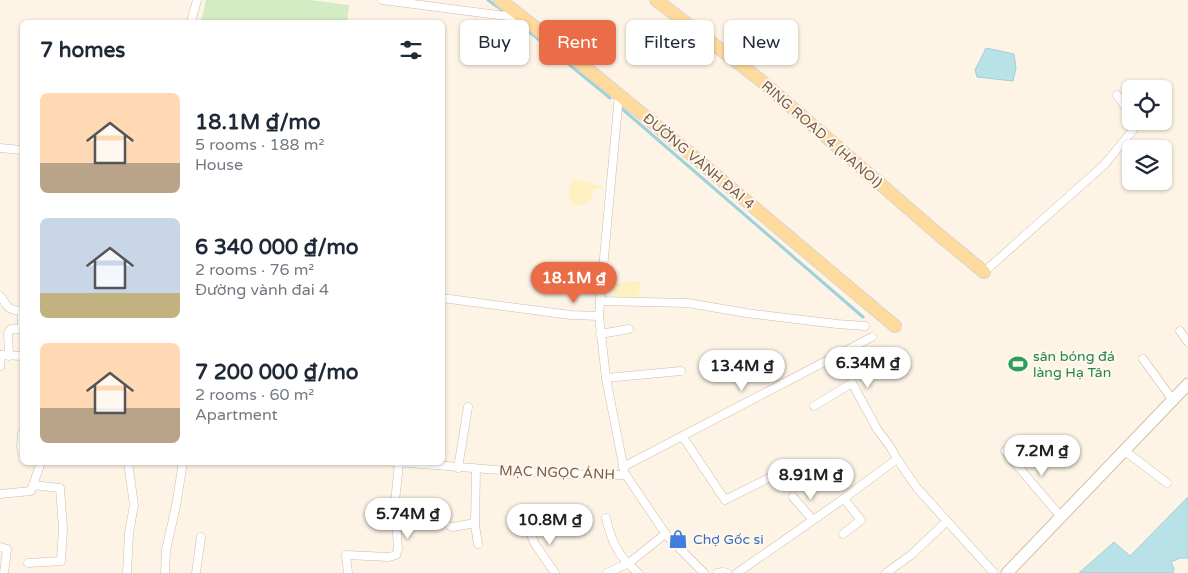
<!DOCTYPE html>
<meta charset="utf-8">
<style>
body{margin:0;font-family:"Varela Round",sans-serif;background:#f6f6f7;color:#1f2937;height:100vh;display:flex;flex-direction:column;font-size:19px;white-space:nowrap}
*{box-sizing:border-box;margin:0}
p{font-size:16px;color:#747a83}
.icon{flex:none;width:28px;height:28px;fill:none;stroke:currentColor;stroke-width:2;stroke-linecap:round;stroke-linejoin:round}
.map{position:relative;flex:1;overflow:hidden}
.drawer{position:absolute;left:20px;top:20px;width:425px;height:445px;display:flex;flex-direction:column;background:#fff;border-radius:8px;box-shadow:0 1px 4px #0004}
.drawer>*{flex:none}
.hud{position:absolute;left:460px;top:20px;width:475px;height:45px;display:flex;gap:10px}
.tools{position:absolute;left:1122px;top:80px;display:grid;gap:10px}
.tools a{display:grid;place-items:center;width:50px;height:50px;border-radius:8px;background:#fff;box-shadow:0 1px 4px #0004;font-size:25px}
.price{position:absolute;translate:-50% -42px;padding:0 11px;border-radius:18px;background:#fff;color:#222;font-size:16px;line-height:32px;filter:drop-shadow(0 1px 2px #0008)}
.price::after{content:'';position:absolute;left:50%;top:30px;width:15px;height:11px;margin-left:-8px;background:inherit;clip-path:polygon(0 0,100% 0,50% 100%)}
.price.selected{background:#eb6d47;color:#fff}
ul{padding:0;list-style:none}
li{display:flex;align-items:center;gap:15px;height:125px;padding:0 20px}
li span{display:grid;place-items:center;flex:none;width:140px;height:100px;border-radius:8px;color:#555}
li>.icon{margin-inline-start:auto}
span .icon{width:60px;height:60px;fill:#fffc;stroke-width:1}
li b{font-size:21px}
h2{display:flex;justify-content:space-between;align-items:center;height:60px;padding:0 20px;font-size:21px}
.pill{padding:0 18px;border-radius:8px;background:#fff;box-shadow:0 1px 4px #0004;font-size:18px;line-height:45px}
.pill.selected{background:#eb6d47;color:#fff}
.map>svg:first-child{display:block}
.green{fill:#d4ecc4}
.sand{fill:#fef0c0}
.water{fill:#b9e1e8;stroke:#9fd1da}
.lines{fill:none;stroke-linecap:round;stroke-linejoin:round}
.stream{stroke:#9fd1da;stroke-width:3}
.street-casing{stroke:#cfbcab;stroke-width:9}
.secondary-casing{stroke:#d5beab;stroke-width:13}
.primary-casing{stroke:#dcd4d0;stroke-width:14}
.street{stroke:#fff;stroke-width:8}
.secondary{stroke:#fff;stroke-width:11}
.primary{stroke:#feda9d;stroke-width:12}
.labels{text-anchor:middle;stroke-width:4;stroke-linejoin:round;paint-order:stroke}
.street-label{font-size:14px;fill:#785a49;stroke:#fff8ed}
.leisure-label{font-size:14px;fill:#27864d;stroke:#fff8ed;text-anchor:start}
.shop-label{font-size:14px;fill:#366cbe;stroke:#fff8ed;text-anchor:start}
</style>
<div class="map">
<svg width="1188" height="573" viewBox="0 0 1188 573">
<rect width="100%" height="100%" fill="#fdf4e6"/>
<path class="green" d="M206 0H310L349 5 347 22H201Z"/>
<g class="sand">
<path d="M572 179 602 186V189H593C591 204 587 206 572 205L568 194Z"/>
<path d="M641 281 639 295 635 297 615 298 613 293 607 288 608 284Z"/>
</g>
<g class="water">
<path d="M986 48 1014 54 1016 68 1013 81 977 77 975 70Z"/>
<path d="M1188 497V558H1180L1171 562 1174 568 1173 573H1079L1114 542 1130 556Z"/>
</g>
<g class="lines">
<g class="stream">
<path d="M488 0 502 10"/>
<path d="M520 24 610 98"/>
<path d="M620 107 863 317"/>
</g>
<g class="street-casing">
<g id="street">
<path d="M382 0 521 18"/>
<path d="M191 22 197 0"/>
<path d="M619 95 600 301 688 303 746 313 837 324 865 326"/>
<path d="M1117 95 1131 115"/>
<path d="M0 148 22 150"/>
<path d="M984 272 1104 165 1133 130 1135 121"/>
<path d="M0 296C9 306 4 309 22 311V321"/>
<path d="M442 298 571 315 599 316"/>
<path d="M600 301 599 316 606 378 624 470"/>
<path d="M1180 331 1188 342"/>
<path d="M600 334 629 329"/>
<path d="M0 355 22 356"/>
<path d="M9 356 8 333 11 329H22V322"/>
<path d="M1143 359 1172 399"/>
<path d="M0 366 1 355"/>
<path d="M606 378 681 371"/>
<path d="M814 406 852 383 877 429 891 448 897 459"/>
<path d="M22 434 21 447 22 451"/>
<path d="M683 437 725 500 775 475"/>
<path d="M1005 451 1061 517"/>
<path d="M1125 451 1167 483"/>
<path d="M393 462C470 467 548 476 626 475L667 536 704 573"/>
<path d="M623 467 872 337"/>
<path d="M458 468 468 407"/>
<path d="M476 469 475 525 478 544"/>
<path d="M0 494 31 491 41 462"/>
<path d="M793 497 813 520"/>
<path d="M606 518C609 531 615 549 624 559 628 564 633 568 638 573"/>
<path d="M450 526 453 527 475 523"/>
<path d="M528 528 535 544 555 573"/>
<path d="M843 534 861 520 844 499"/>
<path d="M0 547 7 549 4 573"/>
<path d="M28 563 61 561 63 529 60 488 33 485"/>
<path d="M127 573 129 533 134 505 128 462"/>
<path d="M165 573 166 550 176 506 183 462"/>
<path d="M196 573 201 537"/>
<path d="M348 573 346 555 389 557 396 555 398 549 395 502 399 463"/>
<path d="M607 573 629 563 665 534"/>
<path d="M717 573 723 572 727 573"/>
<path d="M737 573 839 502 897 459 917 488 994 573"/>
<path d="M886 573 911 555 947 521"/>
</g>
</g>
<g class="secondary-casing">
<path id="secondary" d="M1007 573 1188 384"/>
</g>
<g class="primary-casing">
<g id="primary">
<path d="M500 0C635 104 764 217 895 326"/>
<path d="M656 0 759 79 938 234 984 272"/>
</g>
</g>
<use href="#street" class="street"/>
<use href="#secondary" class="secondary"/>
<use href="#primary" class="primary"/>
</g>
<defs>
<g id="stadium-bare" transform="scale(1.5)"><path d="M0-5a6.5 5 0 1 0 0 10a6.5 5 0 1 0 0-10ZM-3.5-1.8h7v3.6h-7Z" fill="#2e9e5b" stroke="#fff8ed" stroke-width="2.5" paint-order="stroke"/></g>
<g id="shop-bare" transform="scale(1.5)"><path d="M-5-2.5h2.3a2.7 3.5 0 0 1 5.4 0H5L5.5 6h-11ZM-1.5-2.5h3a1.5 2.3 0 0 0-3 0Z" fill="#3f7fe0" stroke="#fff8ed" stroke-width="2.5" paint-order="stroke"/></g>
</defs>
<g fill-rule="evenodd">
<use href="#stadium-bare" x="1018" y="364"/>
<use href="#shop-bare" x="678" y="539"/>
</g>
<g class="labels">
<g class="street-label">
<text transform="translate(822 134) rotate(41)" y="5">RING ROAD 4 (HANOI)</text>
<text transform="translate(699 161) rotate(40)" y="5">ĐƯỜNG VÀNH ĐAI 4</text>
<text transform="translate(557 472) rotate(2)" y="5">MẠC NGỌC ÁNH</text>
</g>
<g class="leisure-label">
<text x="1033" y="361">sân bóng đá<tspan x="1033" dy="16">làng Hạ Tân</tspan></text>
</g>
<g class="shop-label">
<text x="693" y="544">Chợ Gốc si</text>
</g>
</g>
</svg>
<div class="tools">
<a><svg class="icon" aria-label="locate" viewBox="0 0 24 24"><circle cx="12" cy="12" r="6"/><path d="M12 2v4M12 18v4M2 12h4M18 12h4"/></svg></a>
<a><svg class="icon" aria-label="layers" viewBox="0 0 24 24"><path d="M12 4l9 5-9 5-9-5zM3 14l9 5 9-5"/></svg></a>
</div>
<b class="price selected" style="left:574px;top:304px">18.1M ₫</b>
<b class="price" style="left:868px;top:389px">6.34M ₫</b>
<b class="price" style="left:742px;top:392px">13.4M ₫</b>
<b class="price" style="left:1042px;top:477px">7.2M ₫</b>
<b class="price" style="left:811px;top:501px">8.91M ₫</b>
<b class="price" style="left:408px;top:540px">5.74M ₫</b>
<b class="price" style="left:550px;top:546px">10.8M ₫</b>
<div class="hud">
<a class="pill">Buy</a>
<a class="pill selected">Rent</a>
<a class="pill">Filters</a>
<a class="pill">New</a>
</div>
<section class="drawer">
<h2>7 homes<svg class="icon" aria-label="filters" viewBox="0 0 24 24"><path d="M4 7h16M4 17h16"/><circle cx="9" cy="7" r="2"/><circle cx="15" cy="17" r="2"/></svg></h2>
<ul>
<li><span style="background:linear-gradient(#ffd9b3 70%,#b9a48a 0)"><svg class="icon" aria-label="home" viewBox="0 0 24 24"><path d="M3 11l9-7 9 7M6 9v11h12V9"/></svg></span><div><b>18.1M ₫/mo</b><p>5 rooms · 188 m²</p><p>House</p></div></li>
<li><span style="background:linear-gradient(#c9d6e8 75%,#c2b280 0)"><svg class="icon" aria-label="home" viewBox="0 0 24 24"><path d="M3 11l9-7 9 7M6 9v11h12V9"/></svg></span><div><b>6 340 000 ₫/mo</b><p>2 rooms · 76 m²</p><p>Đường vành đai 4</p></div></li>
<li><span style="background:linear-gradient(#ffd9b3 65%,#b9a48a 0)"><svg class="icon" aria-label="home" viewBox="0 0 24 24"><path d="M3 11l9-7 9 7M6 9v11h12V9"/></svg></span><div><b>7 200 000 ₫/mo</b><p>2 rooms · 60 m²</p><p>Apartment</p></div></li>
</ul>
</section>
</div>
